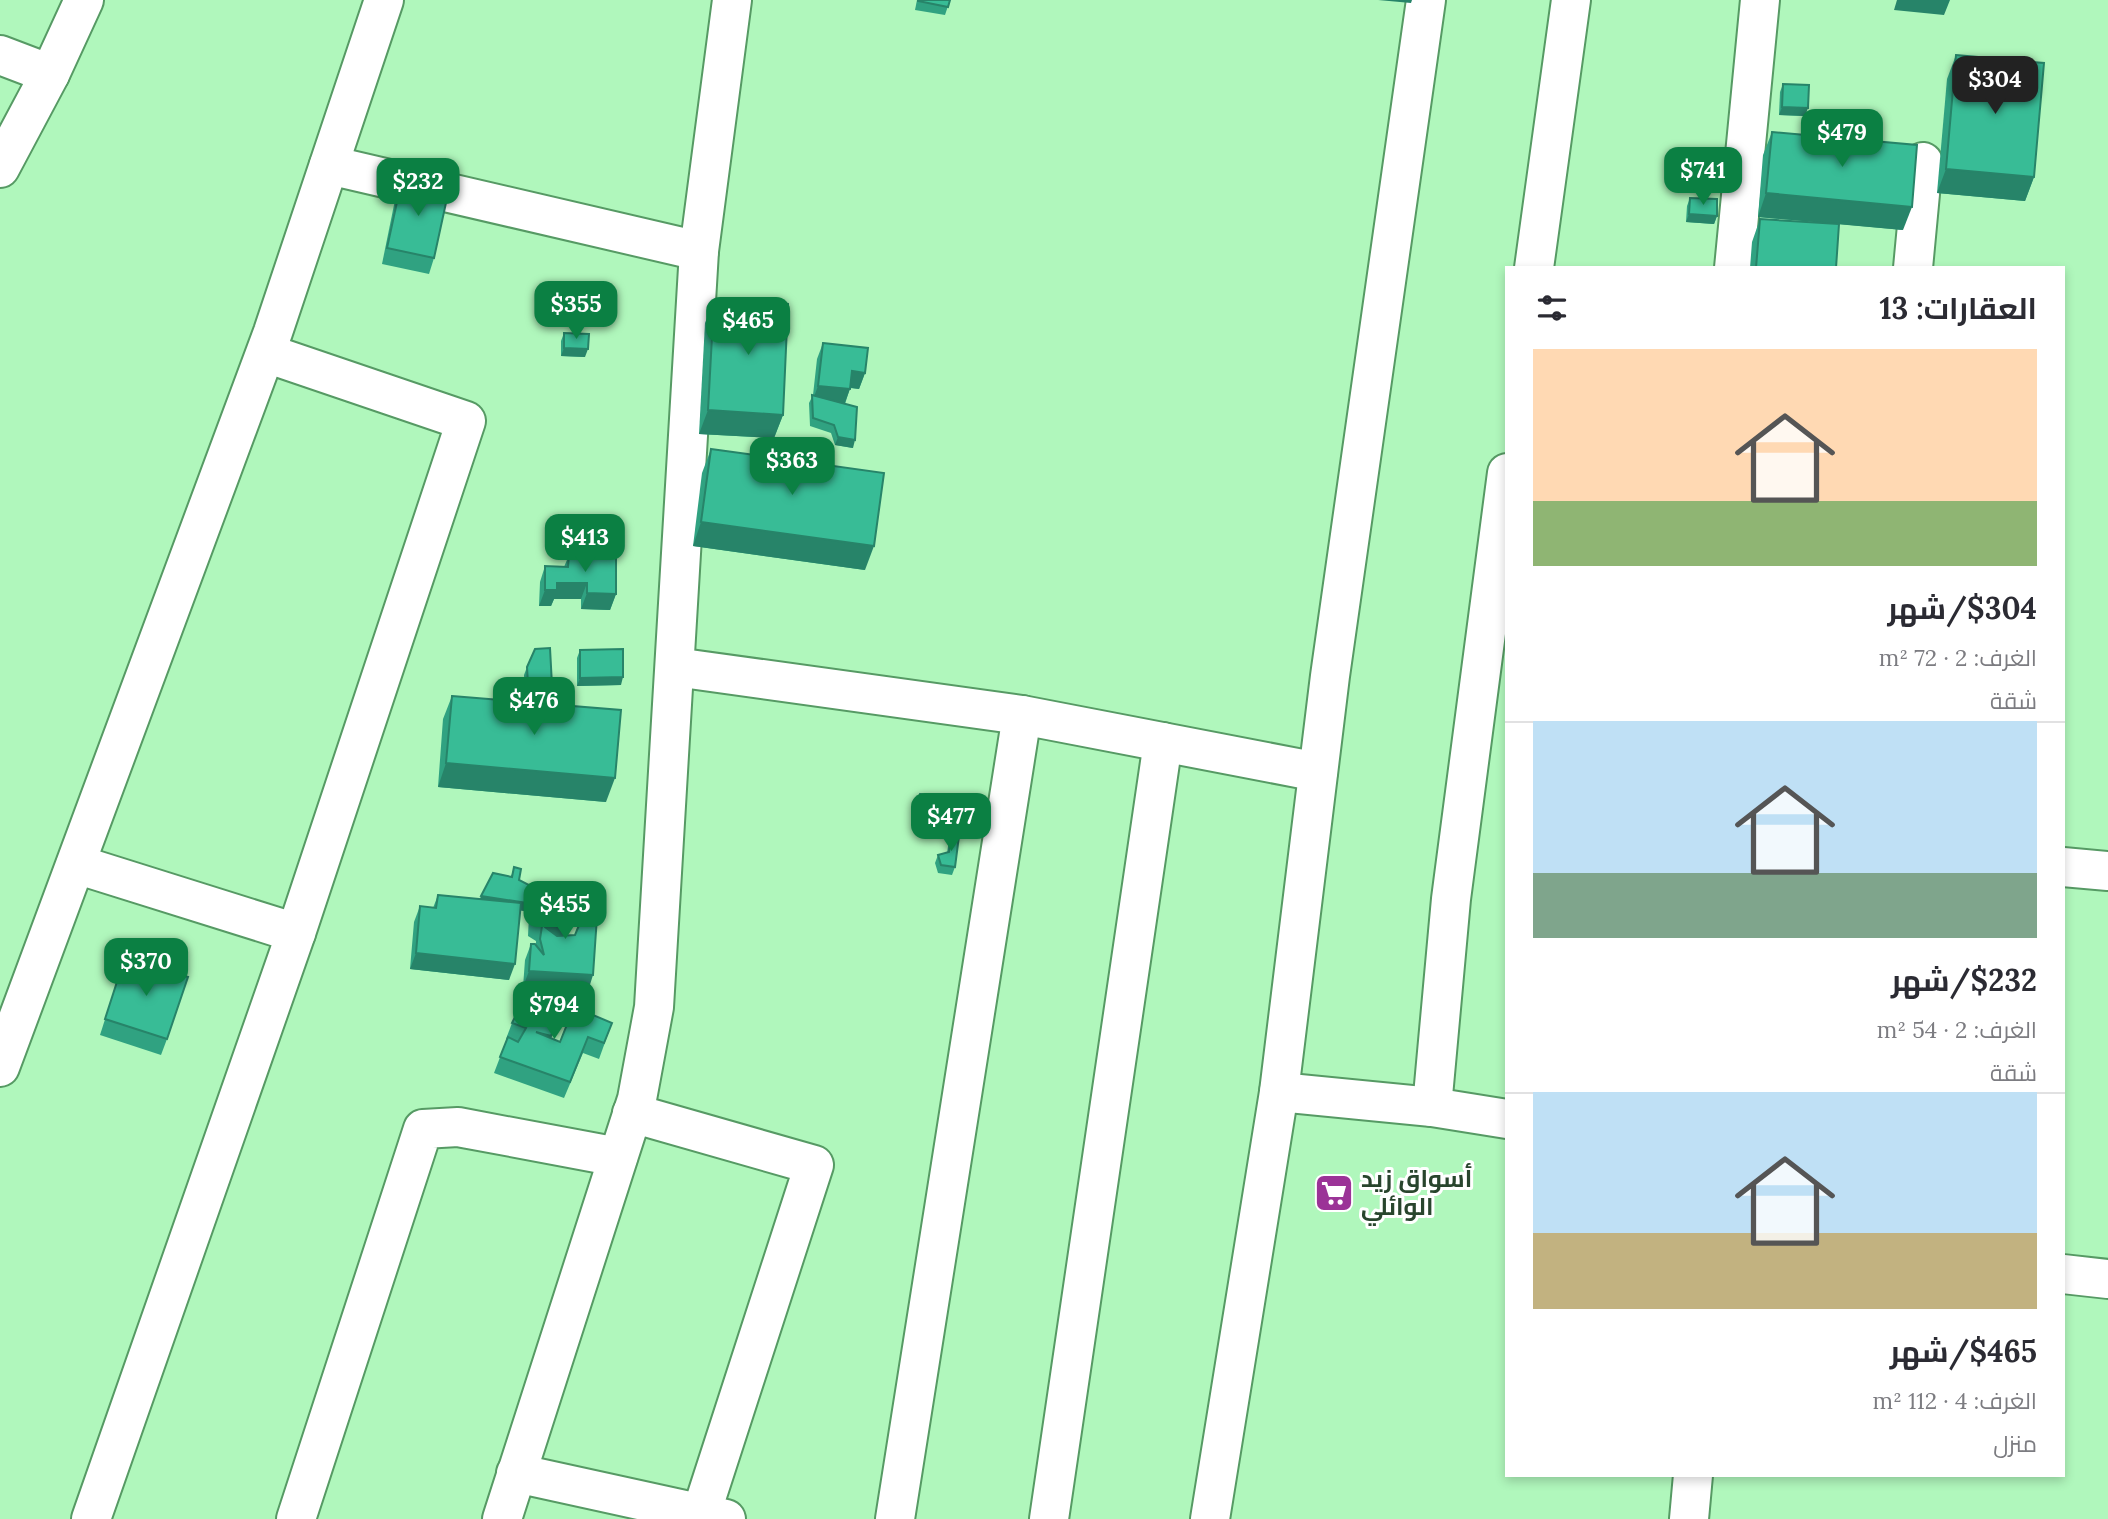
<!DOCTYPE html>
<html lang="ar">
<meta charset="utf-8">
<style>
body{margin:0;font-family:Lora,Cairo,serif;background:#f2f2f3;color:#2b2b33;direction:rtl;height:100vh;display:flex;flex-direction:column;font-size:26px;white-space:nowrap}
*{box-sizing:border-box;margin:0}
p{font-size:23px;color:#7c7c81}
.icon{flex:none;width:38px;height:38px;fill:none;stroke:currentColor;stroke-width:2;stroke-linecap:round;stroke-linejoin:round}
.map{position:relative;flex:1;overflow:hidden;direction:ltr}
.side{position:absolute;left:1505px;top:266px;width:560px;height:1211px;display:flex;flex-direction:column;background:#fff;border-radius:0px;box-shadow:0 4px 10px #0003;direction:rtl}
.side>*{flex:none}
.price{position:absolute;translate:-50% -60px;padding:0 16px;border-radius:14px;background:#0b8043;color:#fff;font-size:23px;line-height:46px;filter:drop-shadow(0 2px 4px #0008)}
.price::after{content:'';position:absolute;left:50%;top:42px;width:21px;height:16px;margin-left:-10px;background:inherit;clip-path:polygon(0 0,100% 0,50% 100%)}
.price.active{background:#222;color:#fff}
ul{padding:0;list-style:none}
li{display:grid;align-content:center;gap:14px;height:371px;padding:0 28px}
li+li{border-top:2px solid #e1e1e2}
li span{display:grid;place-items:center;height:217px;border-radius:0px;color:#555}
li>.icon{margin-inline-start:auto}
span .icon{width:126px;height:126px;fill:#fffc;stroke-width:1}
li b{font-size:30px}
h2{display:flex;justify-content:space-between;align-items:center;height:84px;padding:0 28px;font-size:30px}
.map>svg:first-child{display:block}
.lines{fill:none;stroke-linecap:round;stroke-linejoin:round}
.street-casing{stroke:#569a64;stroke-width:42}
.street{stroke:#fff;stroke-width:38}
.wall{fill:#30a281}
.shaded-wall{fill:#278469}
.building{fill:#38bc96;stroke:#278469;stroke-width:2}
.labels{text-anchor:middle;stroke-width:6;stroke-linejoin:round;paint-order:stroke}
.poi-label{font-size:24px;font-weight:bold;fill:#28452d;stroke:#fff;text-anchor:start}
</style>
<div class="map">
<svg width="2108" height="1519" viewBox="0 0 2108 1519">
<rect width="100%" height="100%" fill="#b0f7bc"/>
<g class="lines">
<g class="street-casing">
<g id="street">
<path d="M0 55 50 74"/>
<path d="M329 165 699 251"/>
<path d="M0 168 50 74 84 0"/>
<path d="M1534 268 1571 0"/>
<path d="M1734 268 1760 0"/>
<path d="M1913 268 1923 162"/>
<path d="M675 667 1022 715 1318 772"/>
<path d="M76 864 296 933"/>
<path d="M2063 867 2108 871"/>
<path d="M0 1067 273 332 384 0"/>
<path d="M1279 1092 1432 1107 1507 1119"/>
<path d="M1432 1107 1451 899 1507 473"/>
<path d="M632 1113 814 1165 701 1514"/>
<path d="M2063 1274 2108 1279"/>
<path d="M516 1473 726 1519"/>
<path d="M91 1519 296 933 466 421 266 353"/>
<path d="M296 1519 423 1129 458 1127 618 1157"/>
<path d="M502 1519 637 1099 654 1007 699 251 732 0"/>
<path d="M895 1519 1022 715"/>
<path d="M1049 1519 1163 742"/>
<path d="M1210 1519 1279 1092 1330 676 1426 0"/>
<path d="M1689 1519 1693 1475"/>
</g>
</g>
<use href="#street" class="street"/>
</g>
<g class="wall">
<path d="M917 0H950L945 15 915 10Z"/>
<path d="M1956 55 2034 177 2025 201 1937 193 1947 79Z"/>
<path d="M1783 84 1805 116 1779 115 1780 92Z"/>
<path d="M1772 132 1903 230 1839 224 1836 268H1750L1752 242 1760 219 1838 224 1758 217 1763 155Z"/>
<path d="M402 179 434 258 429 274 382 264 396 195Z"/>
<path d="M1690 198 1717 216 1714 224 1686 222 1687 206Z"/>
<path d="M714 300 783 415 774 438 699 434 705 323Z"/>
<path d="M564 333 585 357 561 356V341Z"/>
<path d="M823 343 865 373 859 389 850 388 845 404 853 448 835 445 831 433 810 426 809 403 813 395 817 359Z"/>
<path d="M711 449 865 570 693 546 702 473Z"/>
<path d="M569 555 616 594 610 610 581 609V599H554L551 606H539L540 582 545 566 564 567Z"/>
<path d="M580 650 621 685 577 686V658Z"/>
<path d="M527 667 553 705 606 802 438 787 443 719 452 696 525 702 524 675Z"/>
<path d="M952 810 950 817 959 827 956 834 955 867 952 875 938 873 935 863 938 855 947 853 949 840 951 834 943 832 948 818 912 815Z"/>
<path d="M514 867 519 880 524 911 520 910 509 980 410 969 414 922 420 906 433 908 438 895 480 899 511 877Z"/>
<path d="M535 899 560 910 565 936 588 991 523 987 525 960 531 944 536 945V941L528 936 529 915Z"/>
<path d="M125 957 167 1039 161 1055 100 1035Z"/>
<path d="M561 1012 551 1038 560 1042 612 1023 599 1059 583 1053 564 1098 494 1073 507 1039H506L512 1023 535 1016Z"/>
</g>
<g class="shaded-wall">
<path d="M1378 0H1412L1411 3Z"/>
<path d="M1897 0H1950L1944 15 1894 10Z"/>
<path d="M1782 107 1808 108 1805 116 1779 115Z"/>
<path d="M1946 169 2034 177 2025 201 1937 193Z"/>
<path d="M1766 193 1912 207 1903 230 1758 217Z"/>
<path d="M1689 214 1717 216 1714 224 1686 222Z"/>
<path d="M564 348 588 349 585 357 561 356Z"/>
<path d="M852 371 865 373 859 389 846 387Z"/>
<path d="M818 386 850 389 844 405 812 402Z"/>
<path d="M708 410 783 415 774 438 699 434Z"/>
<path d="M838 437 855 440 853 448 835 445Z"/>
<path d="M701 522 874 546 865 570 693 546Z"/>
<path d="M557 583H587L581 599H554L551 606H539L545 590Z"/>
<path d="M587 593 616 594 610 610 581 609Z"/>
<path d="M623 677 621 685 577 686 580 678Z"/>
<path d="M446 763 615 778 606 802 438 787Z"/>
<path d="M915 807 952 810 949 818 912 815Z"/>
<path d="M481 896 527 903 524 911 478 904Z"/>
<path d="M546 918 571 920 565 936 540 934Z"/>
<path d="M416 953 515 964 509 980 410 969Z"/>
<path d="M529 971 593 975 588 991 523 987Z"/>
</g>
<g class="building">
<path d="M918 0H950L948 7 918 1Z"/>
<path d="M1956 55 2044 63 2034 177 1946 169Z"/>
<path d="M1783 84 1809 85 1808 108 1782 107Z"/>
<path d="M1772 132 1917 145 1912 207 1766 193Z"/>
<path d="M402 179 449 189 434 258 387 248Z"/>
<path d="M1690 198 1717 199V216L1689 214Z"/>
<path d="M1760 219 1839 224 1836 268H1756Z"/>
<path d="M714 300 788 304 783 415 708 410Z"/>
<path d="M564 333 589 334 588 349 564 348Z"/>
<path d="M823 343 868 348 865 373 852 371 850 389 818 386Z"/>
<path d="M812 395 857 407 855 440 838 437 834 425 813 418Z"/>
<path d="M711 449 884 473 874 546 701 522Z"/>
<path d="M569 555 616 557V594L587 593V583H557V590H545V566L568 567Z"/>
<path d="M550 648 553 704 529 702 527 667 535 649Z"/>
<path d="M623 649V677L580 678V650Z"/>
<path d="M452 696 621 710 615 778 446 763Z"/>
<path d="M920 794 953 797 952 810 915 807Z"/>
<path d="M948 816 961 819 959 827 946 824Z"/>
<path d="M952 832 959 836 955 867 941 865 938 855 949 852Z"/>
<path d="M514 867 521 869 519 880 529 885 527 903 481 896 493 873 512 877Z"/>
<path d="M438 895 521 903 515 964 416 953 420 906 436 908Z"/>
<path d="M535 899 561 901 560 910 571 911V920L546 918 545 927 557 936 575 935 589 901 598 902 593 975 529 971 531 944H535L544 955 540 939 542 926 533 920Z"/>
<path d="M125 957 188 977 167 1039 105 1019Z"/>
<path d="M540 1004 561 1012 551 1036 536 1032 560 1042 574 1007 612 1023 604 1043 588 1037 570 1082 500 1057 508 1037 518 1042 526 1028 512 1023 519 1009 535 1016Z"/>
</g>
<defs>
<g id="supermarket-square" transform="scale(2.0125)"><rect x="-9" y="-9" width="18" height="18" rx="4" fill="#9b3397" stroke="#fff"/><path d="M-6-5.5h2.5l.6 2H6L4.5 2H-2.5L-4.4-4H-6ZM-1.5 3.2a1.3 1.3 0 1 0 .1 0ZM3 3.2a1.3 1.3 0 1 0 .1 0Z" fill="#fff"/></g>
</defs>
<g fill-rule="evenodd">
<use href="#supermarket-square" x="1334" y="1193"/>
</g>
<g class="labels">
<g class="poi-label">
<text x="1361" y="1187">أسواق زيد<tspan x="1361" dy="28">الوائلي</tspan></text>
</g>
</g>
</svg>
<b class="price active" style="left:1995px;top:116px">$304</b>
<b class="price" style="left:1842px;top:169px">$479</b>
<b class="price" style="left:1703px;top:207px">$741</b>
<b class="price" style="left:418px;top:218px">$232</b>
<b class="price" style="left:576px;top:341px">$355</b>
<b class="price" style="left:748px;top:357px">$465</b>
<b class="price" style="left:792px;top:497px">$363</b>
<b class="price" style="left:585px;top:574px">$413</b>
<b class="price" style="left:534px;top:737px">$476</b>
<b class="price" style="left:951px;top:853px">$477</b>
<b class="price" style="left:565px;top:941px">$455</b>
<b class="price" style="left:146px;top:998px">$370</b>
<b class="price" style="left:554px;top:1041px">$794</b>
<section class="side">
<h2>العقارات: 13<svg class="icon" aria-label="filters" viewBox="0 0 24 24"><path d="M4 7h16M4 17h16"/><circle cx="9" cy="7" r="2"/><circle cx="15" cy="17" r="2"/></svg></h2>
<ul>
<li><span style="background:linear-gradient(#ffd9b3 70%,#8fb573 0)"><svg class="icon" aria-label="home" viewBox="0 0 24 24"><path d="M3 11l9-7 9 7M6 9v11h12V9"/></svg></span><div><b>$304/شهر</b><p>الغرف: 2 · 72 m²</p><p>شقة</p></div></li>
<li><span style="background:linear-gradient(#bfe0f5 70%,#7fa58c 0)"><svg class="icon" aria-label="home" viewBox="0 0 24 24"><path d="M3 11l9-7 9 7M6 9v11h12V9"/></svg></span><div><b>$232/شهر</b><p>الغرف: 2 · 54 m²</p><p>شقة</p></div></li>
<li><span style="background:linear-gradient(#bfe0f5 65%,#c2b280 0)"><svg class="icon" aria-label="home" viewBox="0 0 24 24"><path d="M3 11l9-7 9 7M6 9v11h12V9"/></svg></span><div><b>$465/شهر</b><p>الغرف: 4 · 112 m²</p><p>منزل</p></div></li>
</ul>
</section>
</div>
